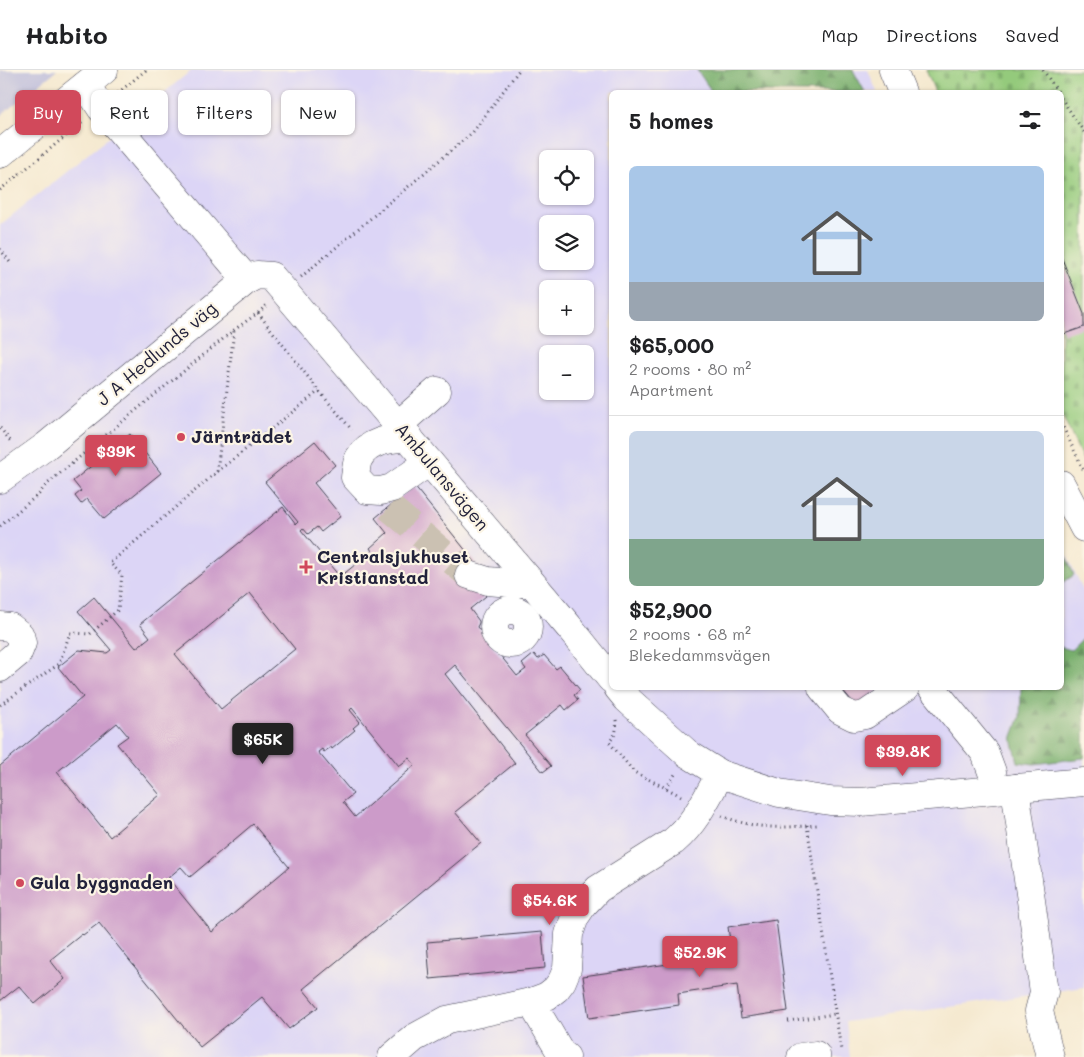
<!DOCTYPE html>
<meta charset="utf-8">
<style>
body{margin:0;font-family:Mali,sans-serif;background:#f6f6f6;color:#202124;height:100vh;display:flex;flex-direction:column;font-size:19px;white-space:nowrap}
*{box-sizing:border-box;margin:0}
p{font-size:16px;color:#757577}
.icon{flex:none;width:28px;height:28px;fill:none;stroke:currentColor;stroke-width:2;stroke-linecap:round;stroke-linejoin:round}
.map{position:relative;flex:1;overflow:hidden}
.side{position:absolute;left:609px;top:20px;width:455px;height:600px;display:flex;flex-direction:column;background:#fff;border-radius:8px;box-shadow:0 1px 4px #0004}
.side>*{flex:none}
.guide{position:absolute;left:15px;top:20px;width:475px;height:45px;display:flex;gap:10px}
.buttons{position:absolute;left:539px;top:80px;display:grid;gap:10px}
.buttons a{display:grid;place-items:center;width:55px;height:55px;border-radius:8px;background:#fff;box-shadow:0 1px 4px #0004;font-size:25px}
.price{position:absolute;translate:-50% -42px;padding:0 11px;border-radius:5px;background:#d1495b;color:#fff;font-size:16px;line-height:32px;filter:drop-shadow(0 1px 2px #0008)}
.price::after{content:'';position:absolute;left:50%;top:30px;width:15px;height:11px;margin-left:-8px;background:inherit;clip-path:polygon(0 0,100% 0,50% 100%)}
.price.selected{background:#222;color:#fff}
ul{padding:0;list-style:none}
li{display:grid;align-content:center;gap:10px;height:265px;padding:0 20px}
li+li{border-top:1px solid #e0e0e0}
li span{display:grid;place-items:center;height:155px;border-radius:8px;color:#555}
li>.icon{margin-inline-start:auto}
span .icon{width:90px;height:90px;fill:#fffc;stroke-width:1}
li b{font-size:21px}
h2{display:flex;justify-content:space-between;align-items:center;height:60px;padding:0 20px;font-size:21px}
.pill{padding:0 18px;border-radius:8px;background:#fff;box-shadow:0 1px 4px #0004;font-size:18px;line-height:45px}
.pill.selected{background:#d1495b;color:#fff}
header{display:flex;align-items:center;gap:30px;box-sizing:border-box;height:70px;padding:0 25px;background:#fff;border-bottom:1px solid #e0e0e0}
header strong{font-size:24px}
nav{display:flex;gap:28px;margin-inline-start:auto;font-size:18px}
.map>svg:first-child{display:block}
.built{fill:#dcd5f6;fill-rule:evenodd}
.industrial{fill:#c2c1dc}
.forest{fill:url(#forest-firs);stroke:#4c6854}
.cemetery{fill:url(#cemetery-stones);stroke:#5b765c}
.building{fill:#cc9bc9;fill-rule:evenodd}
.lines{fill:none;stroke-linecap:round;stroke-linejoin:round}
.minor-tunnel{stroke:#cbc1b2;stroke-width:28;stroke-dasharray:28 14;stroke-linecap:butt}
.minor-casing{stroke:#424051;stroke-width:29}
.major-casing{stroke:#424051;stroke-width:29}
.path{stroke:#424051;stroke-width:3;stroke-dasharray:1 4;stroke-linecap:butt}
.minor{stroke:#fff;stroke-width:28}
.major{stroke:#fff;stroke-width:28}
.poi-dot{fill:#d1495b;stroke:#fcf5e5;stroke-width:2}
.labels{text-anchor:middle;stroke-width:4.5;stroke-linejoin:round;paint-order:stroke}
.street-label{font-size:18px;fill:#22223b;stroke:#fcf5e5}
.poi-label{font-size:18px;font-weight:bold;fill:#22223b;stroke:#fcf5e5;text-anchor:start}
</style>
<header>
<strong>Habito</strong>
<nav><a>Map</a><a>Directions</a><a>Saved</a></nav>
</header>
<div class="map">
<svg width="1084" height="987" viewBox="0 0 1084 987">
<defs>
<pattern id="forest-firs" width="22" height="20" patternUnits="userSpaceOnUse" patternTransform="scale(1.25)"><rect width="22" height="20" fill="#77ae6c"/><path d="M5 1l3.5 6h-7zM16 11l3.5 6h-7z" fill="#618d5a"/></pattern>
<pattern id="cemetery-stones" width="16" height="16" patternUnits="userSpaceOnUse" patternTransform="scale(1.25)"><rect width="16" height="16" fill="#94ca7c"/><path d="M2 7V4a2 2 0 0 1 4 0v3zM10 15v-3a2 2 0 0 1 4 0v3z" fill="#7fad6c"/></pattern>
</defs>
<rect width="100%" height="100%" fill="#fcf5e5"/>
<filter id="ink" filterUnits="userSpaceOnUse"><feTurbulence type="fractalNoise" baseFrequency=".02" numOctaves="2"/><feDisplacementMap in="SourceGraphic" scale="10" xChannelSelector="R" yChannelSelector="G"/><feConvolveMatrix kernelMatrix="1 2 1 2 8 2 1 2 1" color-interpolation-filters="sRGB"/></filter>
<filter id="wash" filterUnits="userSpaceOnUse"><feTurbulence type="fractalNoise" baseFrequency=".0096" numOctaves="4" result="noise"/><feDisplacementMap in="SourceGraphic" scale="20" xChannelSelector="R" yChannelSelector="G"/><feGaussianBlur stdDeviation="1.12" result="paint"/><feColorMatrix in="noise" values="0 0 0 0 0 0 0 0 0 0 0 0 0 0 0 0 0 1.4 0 .05"/><feComposite in="paint" operator="in"/></filter>
<g filter="url(#wash)">
<rect width="100%" height="100%" fill="#f5e9d0"/>
<path class="built" d="M192 0H868L877 22H611V618H1061V472L1084 522V917L846 952 850 987H0V155ZM548 89H585V126H548ZM548 154H585V191H548ZM548 219H585V256H548ZM548 284H585V321H548Z"/>
<path class="industrial" d="M0 0H57L0 46Z"/>
<g class="forest">
<path d="M697 0H853L865 22H710V19Z"/>
<path d="M1061 474 1074 505 1061 514Z"/>
<path d="M1083 568H1084V688L1034 694 1018 692 1012 669 1020 647 1021 618H1061V577L1071 580Z"/>
</g>
<path class="cemetery" d="M926 0H1084V392L1061 342V22H935Z"/>
<g id="blocks">
<g class="building">
<path d="M1061 186 1084 244V257L1064 264 1061 257Z"/>
<path d="M130 364 161 403 104 449 87 429 81 434 75 426 81 421 73 411Z"/>
<path d="M315 371 335 395 314 413 341 446 321 462 317 457 308 464 303 458 301 460 340 507 372 481 370 478 387 463 375 448 414 416 475 492 468 509 486 526 470 539 479 551V553L477 557 517 606 526 599 522 594 534 584 538 589 544 585 556 599 560 596 580 620 574 625 578 630 566 640 562 635 525 665 551 696 543 702 455 595 445 604 515 693 455 742 481 773 303 919 318 937 289 959 262 927 200 977 99 853 83 865 82 864 50 890 65 909 35 934 19 916 0 931V696L83 627 58 597 79 580 107 583 111 580 78 541 94 527 136 578 150 567 140 554 283 437 296 454 298 452 265 412ZM250 523 295 579 221 639 175 584ZM352 638 399 696 409 688 415 695 355 747 343 732 353 724 318 682 322 679 324 682 331 677 332 679 355 660 353 658 360 652 350 640ZM117 653 128 666 117 674 160 725 110 767 57 702ZM253 754 289 797 212 862 168 808 181 797 190 807Z"/>
<path d="M841 618H878L879 619 857 637Z"/>
<path d="M776 850 788 941 741 948 737 915 678 924 679 935 589 948 583 906 732 885 728 857Z"/>
<path d="M542 862 545 898 430 909 427 872Z"/>
</g>
</g>
</g>
<g filter="url(#ink)">
<use href="#blocks" fill-opacity="0" stroke="#424051" stroke-width="1"/>
<g class="lines">
<path class="minor-tunnel" d="M389 437 469 505"/>
<g class="minor-casing">
<g id="minor">
<path d="M86 15 101 38 247 210"/>
<path d="M398 355 437 321"/>
<path d="M409 367C391 369 369 370 359 388 356 393 356 402 355 407L367 420 381 421 392 418 429 392"/>
<path d="M0 409 46 376 247 210 257 205 271 206 284 221 570 558 611 609"/>
<path d="M469 505 488 511 510 513H531"/>
<circle cx="511" cy="557" r="17"/>
<path d="M0 556 10 557 20 565 22 573 18 583 0 598"/>
<path d="M618 618 627 629 688 684 720 704 779 723 830 731 861 732 1084 712"/>
<path d="M822 618 840 640 854 647 865 645 905 618"/>
<path d="M932 618 985 683 992 702"/>
<path d="M1015 718 1044 922 1039 941 1050 987"/>
<path d="M531 932 561 983 566 987"/>
<path d="M392 987 414 968 447 950 531 932 547 926 556 919 562 911 567 899 569 864 575 847 583 835 598 819 674 771C695 753 707 728 720 704"/>
<path d="M801 987 816 985V987"/>
</g>
</g>
<g class="major-casing">
<g id="major">
<path d="M893 0 902 22"/>
<path d="M0 84 104 0"/>
<path d="M1061 414 1084 458"/>
</g>
</g>
<g class="path">
<path d="M1043 0 1058 22"/>
<path d="M118 23 146 0"/>
<path d="M1061 28 1084 62"/>
<path d="M0 120 84 51"/>
<path d="M0 179 12 195"/>
<path d="M301 207 473 62 519 0"/>
<path d="M258 243 319 321 352 360"/>
<path d="M1061 353 1084 401"/>
<path d="M0 358 12 373"/>
<path d="M217 402 319 321"/>
<path d="M0 456 39 424 46 415 129 346 234 260 258 243 267 235"/>
<path d="M0 635 59 594 70 563 90 564 118 540 122 505 110 493 217 402 234 261"/>
<path d="M616 650C617 660 616 665 609 672L634 702 666 718 681 726"/>
<path d="M666 718 676 703"/>
<path d="M722 746C758 760 780 758 817 755"/>
<path d="M807 755 841 980"/>
<path d="M788 951 835 944"/>
</g>
<use href="#minor" class="minor"/>
<use href="#major" class="major"/>
</g>
</g>
<g class="poi-dot">
<circle cx="181" cy="367" r="5"/>
<path d="M303.5 489.5h5v5h5v5h-5v5h-5v-5h-5v-5h5z"/>
<circle cx="20" cy="813" r="5"/>
</g>
<g class="labels">
<g class="street-label">
<text transform="translate(157 284) rotate(-40)" y="6">J A Hedlunds väg</text>
<text transform="translate(442 407) rotate(50)" y="6">Ambulansvägen</text>
</g>
<g class="poi-label">
<text x="191" y="373">Järnträdet</text>
<text x="317" y="493">Centralsjukhuset<tspan x="317" dy="21">Kristianstad</tspan></text>
<text x="30" y="819">Gula byggnaden</text>
</g>
</g>
</svg>
<div class="buttons">
<a><svg class="icon" aria-label="locate" viewBox="0 0 24 24"><circle cx="12" cy="12" r="6"/><path d="M12 2v4M12 18v4M2 12h4M18 12h4"/></svg></a>
<a><svg class="icon" aria-label="layers" viewBox="0 0 24 24"><path d="M12 4l9 5-9 5-9-5zM3 14l9 5 9-5"/></svg></a>
<a>+</a>
<a>−</a>
</div>
<b class="price" style="left:116px;top:407px">$39K</b>
<b class="price selected" style="left:263px;top:695px">$65K</b>
<b class="price" style="left:903px;top:707px">$39.8K</b>
<b class="price" style="left:550px;top:856px">$54.6K</b>
<b class="price" style="left:700px;top:908px">$52.9K</b>
<div class="guide">
<a class="pill selected">Buy</a>
<a class="pill">Rent</a>
<a class="pill">Filters</a>
<a class="pill">New</a>
</div>
<section class="side">
<h2>5 homes<svg class="icon" aria-label="filters" viewBox="0 0 24 24"><path d="M4 7h16M4 17h16"/><circle cx="9" cy="7" r="2"/><circle cx="15" cy="17" r="2"/></svg></h2>
<ul>
<li><span style="background:linear-gradient(#a9c7e8 75%,#9aa5b1 0)"><svg class="icon" aria-label="home" viewBox="0 0 24 24"><path d="M3 11l9-7 9 7M6 9v11h12V9"/></svg></span><div><b>$65,000</b><p>2 rooms · 80 m²</p><p>Apartment</p></div></li>
<li><span style="background:linear-gradient(#c9d6e8 70%,#7fa58c 0)"><svg class="icon" aria-label="home" viewBox="0 0 24 24"><path d="M3 11l9-7 9 7M6 9v11h12V9"/></svg></span><div><b>$52,900</b><p>2 rooms · 68 m²</p><p>Blekedammsvägen</p></div></li>
</ul>
</section>
</div>
